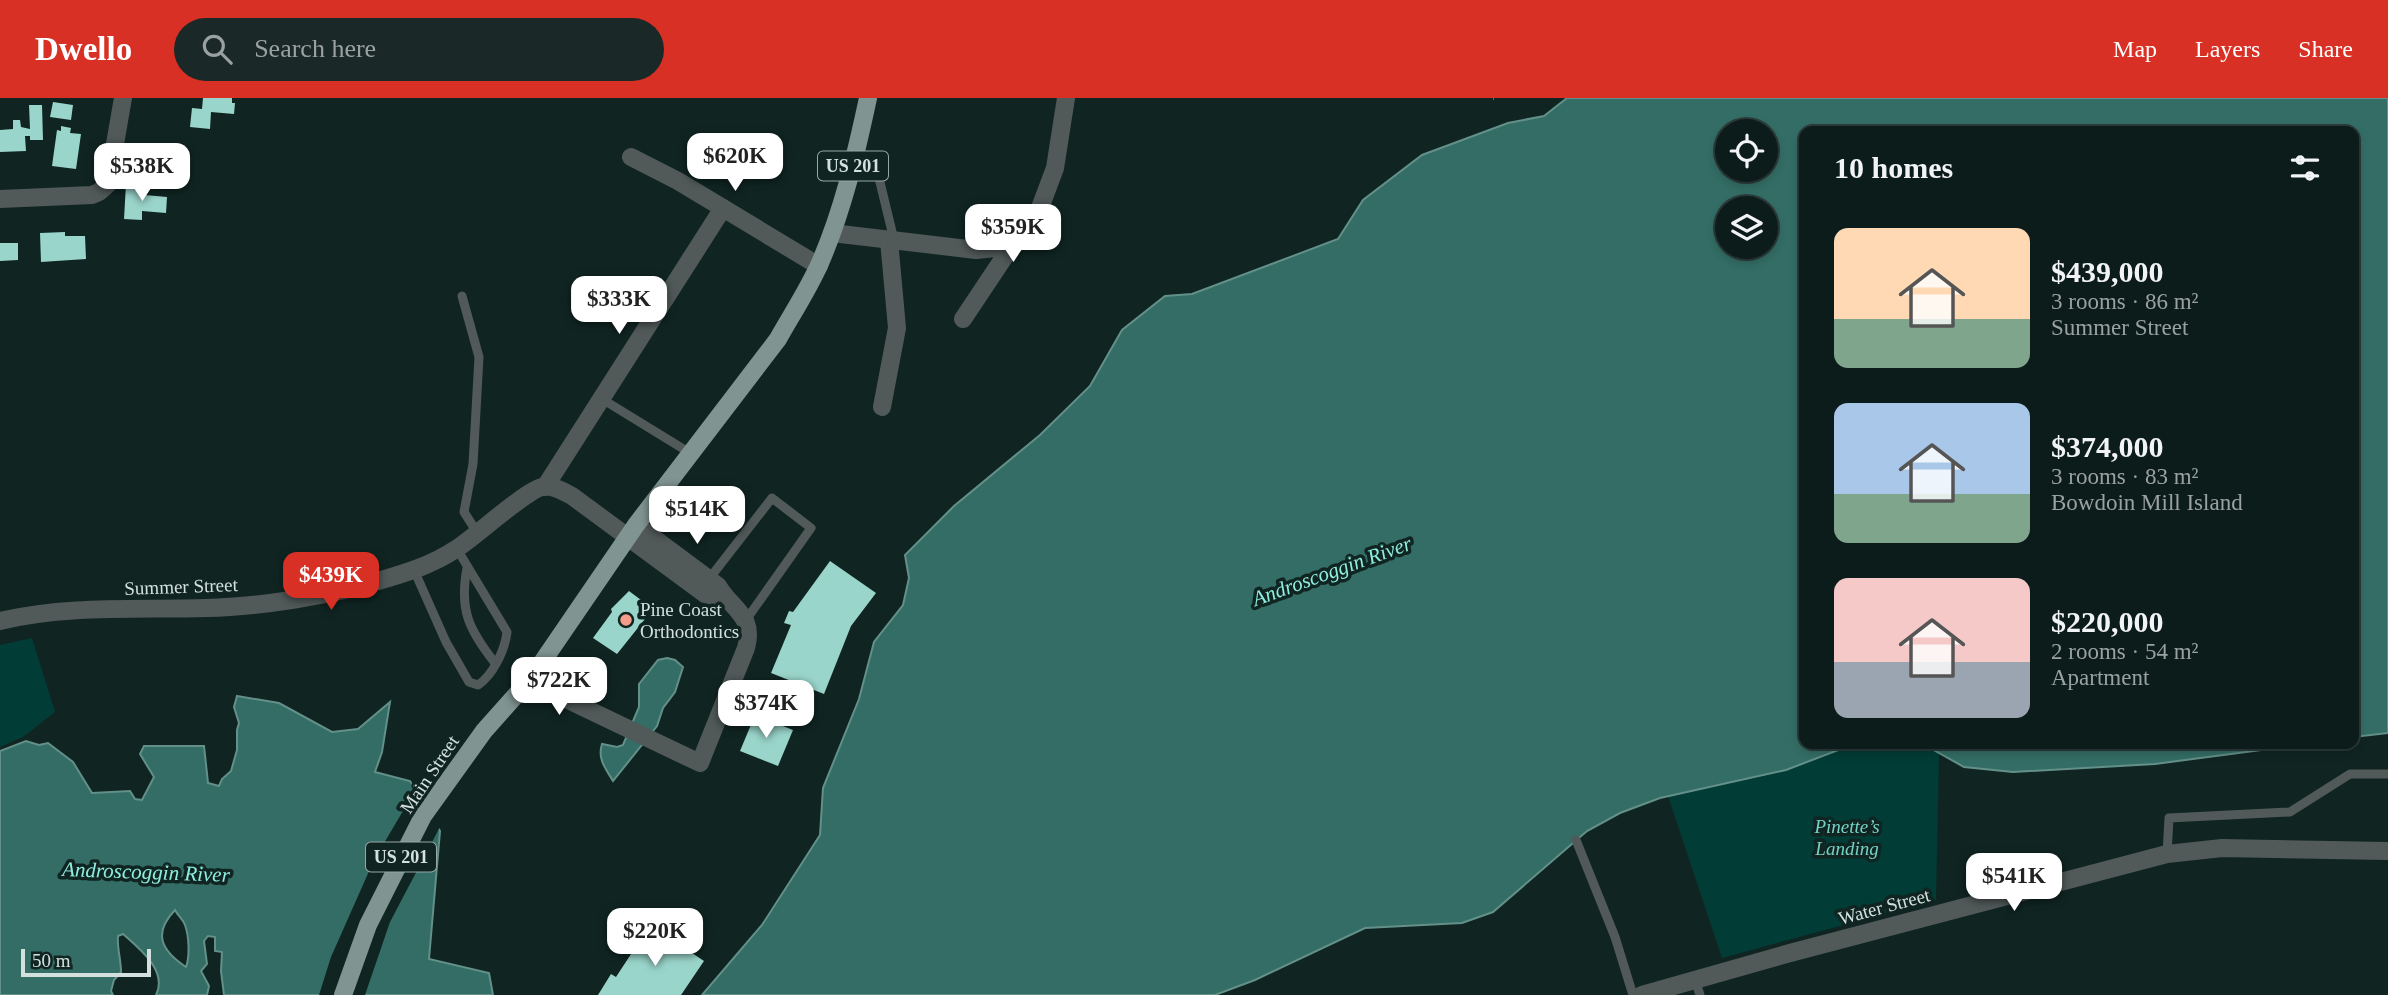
<!DOCTYPE html>
<meta charset="utf-8">
<style>
body{margin:0;font-family:"Times New Roman",serif;background:#1a2927;color:#f1f3f6;height:100vh;display:flex;flex-direction:column;font-size:26px;white-space:nowrap}
*{box-sizing:border-box;margin:0}
p{font-size:23px;color:#9aa1a2}
.icon{flex:none;width:38px;height:38px;fill:none;stroke:currentColor;stroke-width:2;stroke-linecap:round;stroke-linejoin:round}
.map{position:relative;flex:1;overflow:hidden}
.side{position:absolute;left:1799px;top:28px;width:560px;height:623px;display:flex;flex-direction:column;background:#0c1c1a;border-radius:14px;box-shadow:0 4px 10px #0003,0 0 0 2px #2c3a39}
.side>*{flex:none}
.buttons{position:absolute;left:1715px;top:21px;display:grid;gap:14px}
.buttons a{display:grid;place-items:center;width:63px;height:63px;border-radius:50%;background:#0c1c1a;box-shadow:0 4px 10px #0003,0 0 0 2px #2c3a39;font-size:35px}
.scale{position:absolute;left:21px;bottom:18px;width:130px;box-sizing:border-box;padding-left:7px;border:4px solid #d3e0de;border-top:0;font-size:19px;line-height:24px;white-space:nowrap;color:#d3e0de;-webkit-text-stroke:5px #102522;paint-order:stroke}
.price{position:absolute;translate:-50% -60px;padding:0 16px;border-radius:14px;background:#fff;color:#222;font-size:23px;line-height:46px;filter:drop-shadow(0 2px 4px #0008)}
.price::after{content:'';position:absolute;left:50%;top:42px;width:21px;height:16px;margin-left:-10px;background:inherit;clip-path:polygon(0 0,100% 0,50% 100%)}
.price.active{background:#d93025;color:#fff}
ul{padding:0;list-style:none}
li{display:flex;align-items:center;gap:21px;height:175px;padding:0 35px}
li span{display:grid;place-items:center;flex:none;width:196px;height:140px;border-radius:14px;color:#555}
li>.icon{margin-inline-start:auto}
span .icon{width:84px;height:84px;fill:#fffc;stroke-width:1}
li b{font-size:30px}
h2{display:flex;justify-content:space-between;align-items:center;height:84px;padding:0 35px;font-size:30px}
header{display:flex;align-items:center;gap:42px;box-sizing:border-box;height:98px;padding:0 35px;background:#d93025;color:#fff}
header strong{font-size:33px}
nav{display:flex;gap:38px;margin-inline-start:auto;font-size:24px}
.search{width:490px;height:63px;background:#1a2927;display:flex;align-items:center;gap:18px;box-sizing:border-box;padding:0 24px;border-radius:38px;color:#9aa1a2;font-size:26px}
.map>svg:first-child{display:block}
.green{fill:#023c36}
.water{fill:#336d65;stroke:#639089;stroke-width:2;fill-rule:evenodd}
.pier{fill:#102522}
.building{fill:#9ad5cb}
.lines{fill:none;stroke-linecap:round;stroke-linejoin:round}
.path{stroke:#687977;stroke-width:3.5;stroke-dasharray:2 5;stroke-linecap:butt}
.service{stroke:#515a59;stroke-width:9}
.minor{stroke:#515a59;stroke-width:18}
.primary{stroke:#809491;stroke-width:18}
.poi-dot{fill:#f49e8a;stroke:#102522;stroke-width:2.5}
.labels{text-anchor:middle;stroke-width:7;stroke-linejoin:round;paint-order:stroke}
.shield{fill:#102522;stroke:#98a8a6;stroke-width:2}
.shield-label{font-size:18px;font-weight:bold;fill:#d3e0de}
.street-label{font-size:19px;fill:#d3e0de;stroke:#102522}
.poi-label{font-size:19px;fill:#d3e0de;stroke:#102522;text-anchor:start}
.park-label{font-size:19px;font-style:italic;fill:#74d2c5;stroke:#102522}
.water-label{font-size:21px;font-style:italic;fill:#8feee0;stroke:#102522}
</style>
<header>
<strong>Dwello</strong>
<div class="search"><svg class="icon" aria-label="search" viewBox="0 0 24 24"><circle cx="10" cy="10" r="6"/><path d="M15 15l6 6"/></svg>Search here</div>
<nav><a>Map</a><a>Layers</a><a>Share</a></nav>
</header>
<div class="map">
<svg width="2388" height="897" viewBox="0 0 2388 897">
<rect width="100%" height="100%" fill="#102522"/>
<g class="green">
<path d="M32 540 55 614 23 639 0 649V547Z"/>
<path d="M1854 646H1923L1939 655 1936 802 1722 860 1668 698 1786 672Z"/>
</g>
<g class="water">
<path d="M1567 0H2388V635L2354 639V33H1804V646H1854L1786 672 1660 700 1620 715 1587 733 1493 814 1462 825 1365 830 1255 882 1215 897H702L762 827 820 737 823 690 859 601 874 544 903 507 909 480 905 457 954 408 1040 337 1090 288 1122 232 1165 198 1192 196 1338 141 1363 102 1422 57 1508 25 1544 18ZM1727 33H1766V72H1727ZM1727 110H1766V149H1727Z"/>
<path d="M667 560 675 562 683 569 675 594 663 610 657 628 613 683C606 671 597 661 602 646L617 649 623 647 639 609V586L658 562Z"/>
<path d="M237 598 279 605 332 634 358 631 390 604 382 654 375 674 410 683 440 733 429 861 489 875 493 897H224L221 873 222 854 215 853V839L208 838 204 843 207 866 201 873 209 888 207 897H156C168 873 140 851 123 836L118 838C117 851 121 861 121 874L114 882 111 893 113 897H0V653L26 643 39 647 48 645 73 664 92 695 130 693 135 701 142 702 154 679 140 656 144 648H204L208 685 219 688 222 681 231 673 237 652V632L239 625 234 609ZM175 812C178 818 183 821 185 827 189 838 190 858 186 869 162 853 152 836 175 812Z"/>
<path d="M1923 646H2306L2155 666 2013 674 1964 669Z"/>
</g>
<path class="pier" d="M419 691 441 727 390 824 365 897H319L331 859 374 762 403 713Z"/>
<g class="building">
<path d="M203 0H232V5H235L234 16 211 14 210 31 190 29 192 10 202 11Z"/>
<path d="M53 4 73 7 71 22 50 19Z"/>
<path d="M29 7H42L43 42H30V38H25L26 53 0 54V32L13 31V22H20L21 29 30 31Z"/>
<path d="M61 28 71 30 70 35 81 36 76 71 52 68 57 32 61 33Z"/>
<path d="M126 86 146 88 145 97 167 99 166 115 142 113V122L124 121Z"/>
<path d="M65 134V138H85L86 161 41 164 40 135Z"/>
<path d="M0 145H18V162L0 163Z"/>
<path d="M830 463 876 495 851 528 824 596 771 575 791 527 784 525 789 513 793 514Z"/>
<path d="M629 493 653 511 617 556 593 540 612 514 611 511Z"/>
<path d="M755 617 793 632 778 668 740 653Z"/>
<path d="M650 827 704 863 681 897H598L611 876 616 879Z"/>
</g>
<g class="lines">
<path class="path" d="M1493 0H1494"/>
<g class="service">
<path d="M853 67 875 70 879 80 894 142"/>
<path d="M462 198 479 259 473 366 464 414 478 436"/>
<path d="M602 301 690 355"/>
<path d="M467 470C459 512 469 532 495 565"/>
<path d="M414 472 446 544 469 584 478 587C493 577 505 552 507 534L457 451"/>
<path d="M709 481 772 400 811 430 746 522"/>
<path d="M1576 742 1615 839 1633 897"/>
<path d="M2167 756 2169 720 2290 714 2350 676H2388"/>
<path d="M1695 882 1700 897"/>
</g>
<g class="minor">
<path d="M631 59 678 83 819 168"/>
<path d="M0 101 92 97 99 94 108 86 123 0"/>
<path d="M832 135 976 152 1004 149 1015 142 1040 110 1055 70 1066 0"/>
<path d="M963 221 1005 158 1004 149"/>
<path d="M882 309 897 230 889 142"/>
<path d="M545 389 723 110"/>
<path d="M0 523C67 507 137 512 206 510 257 509 330 498 378 483 406 475 432 467 456 451 475 439 525 393 542 389 553 387 562 393 572 398L705 496 725 501"/>
<path d="M532 579 547 592 700 665 746 550C755 517 732 512 718 488L636 427"/>
<path d="M1642 897 1790 855 2167 756 2222 750 2388 753"/>
</g>
<path class="primary" d="M343 897 368 827 423 718 484 633 532 579 636 427 778 241C792 216 808 192 820 165 843 112 856 56 868 0"/>
</g>
<circle class="poi-dot" cx="626" cy="522" r="7"/>
<g class="labels">
<g class="shield">
<rect x="818" y="53.5" width="70" height="29" rx="5"/>
<rect x="366" y="744.5" width="70" height="29" rx="5"/>
</g>
<g class="shield-label">
<text x="853" y="74">US 201</text>
<text x="401" y="765">US 201</text>
</g>
<g class="street-label">
<text transform="translate(181 488) rotate(-2)" y="7">Summer Street</text>
<text transform="translate(429 676) rotate(-56)" y="7">Main Street</text>
<text transform="translate(1884 808) rotate(-15)" y="7">Water Street</text>
</g>
<g class="poi-label">
<text x="640" y="518">Pine Coast<tspan x="640" dy="22">Orthodontics</tspan></text>
</g>
<g class="park-label">
<text x="1847" y="735">Pinette’s<tspan x="1847" dy="22">Landing</tspan></text>
</g>
<g class="water-label">
<text transform="translate(1332 473) rotate(-20)" y="7">Androscoggin River</text>
<text transform="translate(146 774) rotate(2)" y="7">Androscoggin River</text>
</g>
</g>
</svg>
<div class="buttons">
<a><svg class="icon" aria-label="locate" viewBox="0 0 24 24"><circle cx="12" cy="12" r="6"/><path d="M12 2v4M12 18v4M2 12h4M18 12h4"/></svg></a>
<a><svg class="icon" aria-label="layers" viewBox="0 0 24 24"><path d="M12 4l9 5-9 5-9-5zM3 14l9 5 9-5"/></svg></a>
</div>
<div class="scale">50 m</div>
<b class="price" style="left:735px;top:95px">$620K</b>
<b class="price" style="left:142px;top:105px">$538K</b>
<b class="price" style="left:1013px;top:166px">$359K</b>
<b class="price" style="left:619px;top:238px">$333K</b>
<b class="price" style="left:697px;top:448px">$514K</b>
<b class="price active" style="left:331px;top:514px">$439K</b>
<b class="price" style="left:559px;top:619px">$722K</b>
<b class="price" style="left:766px;top:642px">$374K</b>
<b class="price" style="left:2014px;top:815px">$541K</b>
<b class="price" style="left:655px;top:870px">$220K</b>
<section class="side">
<h2>10 homes<svg class="icon" aria-label="filters" viewBox="0 0 24 24"><path d="M4 7h16M4 17h16"/><circle cx="9" cy="7" r="2"/><circle cx="15" cy="17" r="2"/></svg></h2>
<ul>
<li><span style="background:linear-gradient(#ffd9b3 65%,#7fa58c 0)"><svg class="icon" aria-label="home" viewBox="0 0 24 24"><path d="M3 11l9-7 9 7M6 9v11h12V9"/></svg></span><div><b>$439,000</b><p>3 rooms · 86 m²</p><p>Summer Street</p></div></li>
<li><span style="background:linear-gradient(#a9c7e8 65%,#7fa58c 0)"><svg class="icon" aria-label="home" viewBox="0 0 24 24"><path d="M3 11l9-7 9 7M6 9v11h12V9"/></svg></span><div><b>$374,000</b><p>3 rooms · 83 m²</p><p>Bowdoin Mill Island</p></div></li>
<li><span style="background:linear-gradient(#f6c9c9 60%,#9aa5b1 0)"><svg class="icon" aria-label="home" viewBox="0 0 24 24"><path d="M3 11l9-7 9 7M6 9v11h12V9"/></svg></span><div><b>$220,000</b><p>2 rooms · 54 m²</p><p>Apartment</p></div></li>
</ul>
</section>
</div>
